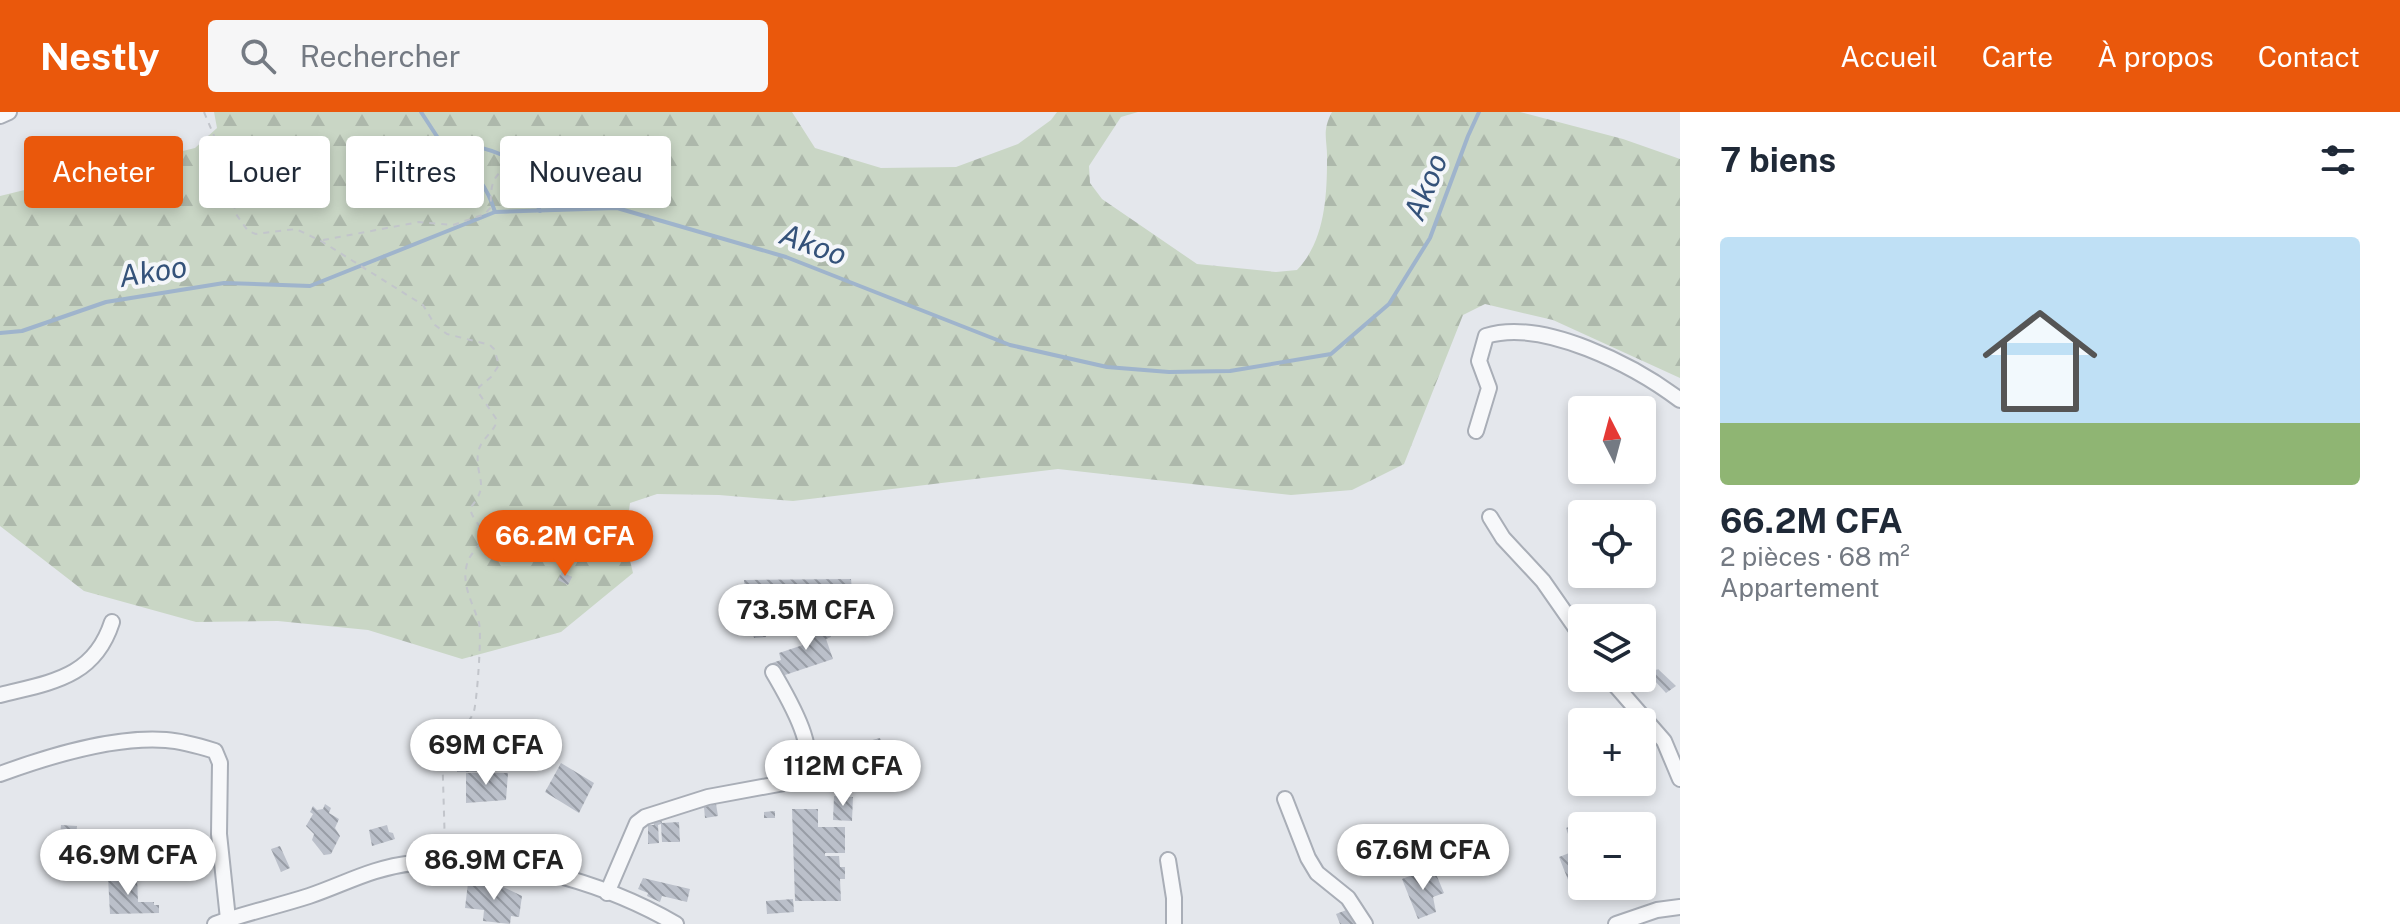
<!DOCTYPE html>
<html lang="fr">
<meta charset="utf-8">
<style>
body{margin:0;font-family:"Public Sans",sans-serif;background:#f6f6f7;color:#1f2937;height:100vh;display:flex;flex-direction:column;font-size:30px;white-space:nowrap}
*{box-sizing:border-box;margin:0}
p{font-size:26px;color:#747a83}
.icon{flex:none;width:44px;height:44px;fill:none;stroke:currentColor;stroke-width:2;stroke-linecap:round;stroke-linejoin:round}
.map{position:relative;flex:1;overflow:hidden}
.side{display:flex;flex-direction:column;background:#fff;width:720px}
.side>*{flex:none}
.banner{position:absolute;left:24px;top:24px;width:760px;height:72px;display:flex;gap:16px}
.needle{width:52px;rotate:354deg}
.tools{position:absolute;left:1568px;top:284px;display:grid;gap:16px}
.tools a{display:grid;place-items:center;width:88px;height:88px;border-radius:8px;background:#fff;box-shadow:0 4px 12px #0003;font-size:40px}
.price{position:absolute;translate:-50% -68px;padding:0 18px;border-radius:28px;background:#fff;color:#222;font-size:26px;line-height:52px;filter:drop-shadow(0 2px 4px #0008)}
.price::after{content:'';position:absolute;left:50%;top:48px;width:24px;height:18px;margin-left:-12px;background:inherit;clip-path:polygon(0 0,100% 0,50% 100%)}
.price.selected{background:#ea580c;color:#fff}
ul{padding:0;list-style:none}
li{display:grid;align-content:center;gap:16px;height:424px;padding:0 40px}
li span{display:grid;place-items:center;height:248px;border-radius:8px;color:#555}
li>.icon{margin-inline-start:auto}
span .icon{width:144px;height:144px;fill:#fffc;stroke-width:1}
li b{font-size:34px}
h2{display:flex;justify-content:space-between;align-items:center;height:96px;padding:0 40px;font-size:34px}
.chip{padding:0 28px;border-radius:8px;background:#fff;box-shadow:0 4px 12px #0003;font-size:28px;line-height:72px}
.chip.selected{background:#ea580c;color:#fff}
header{display:flex;align-items:center;gap:48px;box-sizing:border-box;height:112px;padding:0 40px;background:#ea580c;color:#fff}
header strong{font-size:38px}
nav{display:flex;gap:44px;margin-inline-start:auto;font-size:28px}
.search{width:560px;height:72px;background:#f6f6f7;display:flex;align-items:center;gap:20px;box-sizing:border-box;padding:0 28px;border-radius:8px;color:#747a83;font-size:30px}
main{display:flex;flex:1;min-height:0}
.map>svg:first-child{display:block}
.forest{fill:url(#forest-firs)}
.lines{fill:none;stroke-linecap:round;stroke-linejoin:round}
.stream{stroke:#9fb4cc;stroke-width:4}
.building{fill:url(#building-back-hatch)}
.minor-casing{stroke:#a9aeb7;stroke-width:18}
.path{stroke:#c2c5cb;stroke-width:2;stroke-dasharray:6 6;stroke-linecap:butt}
.minor{stroke:#f7f8fa;stroke-width:14}
.labels{text-anchor:middle;stroke-width:8;stroke-linejoin:round;paint-order:stroke}
.water-label{font-size:30px;font-style:italic;fill:#34527a;stroke:#f4f6f9}
</style>
<header>
<strong>Nestly</strong>
<div class="search"><svg class="icon" aria-label="search" viewBox="0 0 24 24"><circle cx="10" cy="10" r="6"/><path d="M15 15l6 6"/></svg>Rechercher</div>
<nav><a>Accueil</a><a>Carte</a><a>À propos</a><a>Contact</a></nav>
</header>
<main>
<div class="map">
<svg width="1680" height="812" viewBox="0 0 1680 812">
<defs>
<pattern id="forest-firs" width="22" height="20" patternUnits="userSpaceOnUse" patternTransform="scale(2)"><rect width="22" height="20" fill="#c9d6c5"/><path d="M5 1l3.5 6h-7zM16 11l3.5 6h-7z" fill="#adb8ab"/></pattern>
<pattern id="building-back-hatch" width="6" height="6" patternUnits="userSpaceOnUse" patternTransform="scale(2)"><rect width="6" height="6" fill="#bbc0ca"/><path d="M-1 5l2 2M0 0l6 6M5-1l2 2" fill="none" stroke="#989da6"/></pattern>
</defs>
<rect width="100%" height="100%" fill="#e4e7ec"/>
<path class="forest" d="M214 0H792L815 36 881 56 956 55 1018 32 1051 8 1057 0H1138L1121 5 1089 54 1090 71 1102 87 1197 152 1276 160 1297 158C1324 130 1327 87 1327 49 1328 29 1321 20 1332 0H1520L1623 27 1680 47V266L1553 208 1485 192 1463 203 1404 352 1352 378 1291 383 1058 357 793 389 719 383 657 382 630 391 625 428 633 461 561 520 462 547 368 518 278 509 196 510 84 479 0 414V84L195 36 217 16Z"/>
<g class="lines">
<g class="stream">
<path d="M421 0 438 26C462 31 514 39 526 62 532 73 534 87 540 99"/>
<path d="M439 28C465 56 483 61 495 100"/>
<path d="M0 221 22 219 106 190 224 171 310 174 495 100 617 96 786 145 1010 233 1107 255 1169 260 1230 259 1331 242 1389 192 1430 126 1468 24 1479 0"/>
</g>
</g>
<g class="building">
<path d="M562 460 572 465 568 473 558 468Z"/>
<path d="M851 467 854 501 817 505 816 491H808V495H785L784 492 746 493 744 468Z"/>
<path d="M764 509 766 525 754 526 751 510Z"/>
<path d="M827 512 831 525 826 527 833 547 779 565 772 551 781 548 779 541 803 533 800 520Z"/>
<path d="M1642 546 1657 558 1658 557 1676 574 1666 581 1642 555Z"/>
<path d="M880 626 883 636 856 644 853 633Z"/>
<path d="M487 644H490L492 648V660H457V648H487Z"/>
<path d="M561 651 594 671 579 701 545 680Z"/>
<path d="M466 661H508L506 688 466 691Z"/>
<path d="M834 684 853 685 852 709 833 708Z"/>
<path d="M325 692 331 696 329 701 339 707 335 716 340 724 331 742 324 743 312 728 314 722 306 714 313 702 310 700 313 694 317 698 323 697Z"/>
<path d="M716 692 718 704 705 706 704 695Z"/>
<path d="M792 697H818V715H845V741H825V744H839L840 755H845V767H840L841 789H795Z"/>
<path d="M775 699V706H764V700Z"/>
<path d="M1591 706V709L1598 706 1600 711 1582 714V723L1570 728 1566 716Z"/>
<path d="M653 707H661L662 711 679 710 680 730H662L661 712 658 713 659 731 648 732V713H654Z"/>
<path d="M61 713 77 714 76 726H82V731L108 732 107 767 62 763 63 735H59Z"/>
<path d="M387 713 389 720 393 721 395 727 372 734 369 718Z"/>
<path d="M280 734 290 756 281 760 271 737Z"/>
<path d="M1582 736V774H1595L1597 780 1576 788 1559 745Z"/>
<path d="M1433 755 1444 781 1433 785 1436 800 1418 807 1402 767Z"/>
<path d="M137 764 138 790H154V793H159V801L110 802 108 765Z"/>
<path d="M643 766 690 777 687 790 662 784 660 790 647 784 648 781 638 777Z"/>
<path d="M468 771 501 774 522 784 519 805 511 804 510 812 483 809 484 798 465 796Z"/>
<path d="M793 787 794 800 767 802 766 789Z"/>
<path d="M1349 797 1355 812H1340L1336 802Z"/>
</g>
<g class="lines">
<g class="minor-casing">
<g id="minor">
<path d="M0 4 9 0"/>
<path d="M1476 319 1489 276 1479 249 1486 224C1543 206 1635 254 1680 288"/>
<path d="M1490 405 1503 426 1543 469 1582 525"/>
<path d="M1609 566 1664 629 1680 667"/>
<path d="M0 583C51 570 94 566 112 510"/>
<path d="M0 662C49 644 113 624 166 628 182 629 199 634 215 639L220 651 219 722 228 807"/>
<path d="M1285 687 1308 746 1317 761 1348 786 1365 812"/>
<path d="M1168 748 1174 786V812"/>
<path d="M607 781 637 711 645 705 708 685 795 669C829 651 786 583 773 560"/>
<path d="M215 812C246 801 278 794 309 784 347 771 371 756 413 751 499 740 602 769 676 812"/>
<path d="M1616 812 1657 798 1680 795"/>
</g>
</g>
<g class="path">
<path d="M204 0 223 45 236 102 248 119 256 122 296 117 321 129 423 193 435 213 447 222 490 233 494 237 499 253 491 265 479 275 478 280 497 308C495 320 480 327 478 341 475 366 491 372 470 396 472 408 482 413 484 426 479 434 469 443 467 452 461 473 473 491 479 511 482 521 477 588 474 599 469 614 455 619 443 629L442 634 445 735"/>
<path d="M323 128 419 110 453 113 485 102 491 95C490 74 492 61 513 53"/>
</g>
<use href="#minor" class="minor"/>
</g>
<g class="labels">
<g class="water-label">
<text transform="translate(1426 75) rotate(-68)" y="10">Akoo</text>
<text transform="translate(813 133) rotate(20)" y="10">Akoo</text>
<text transform="translate(153 160) rotate(-9)" y="10">Akoo</text>
</g>
</g>
</svg>
<div class="tools">
<a><svg class="needle" viewBox="-14 -14 28 28"><path d="M0-13l5 13h-10z" fill="#e53935"/><path d="M0 13l5-13h-10z" fill="#747a83"/></svg></a>
<a><svg class="icon" aria-label="locate" viewBox="0 0 24 24"><circle cx="12" cy="12" r="6"/><path d="M12 2v4M12 18v4M2 12h4M18 12h4"/></svg></a>
<a><svg class="icon" aria-label="layers" viewBox="0 0 24 24"><path d="M12 4l9 5-9 5-9-5zM3 14l9 5 9-5"/></svg></a>
<a>+</a>
<a>−</a>
</div>
<b class="price selected" style="left:565px;top:466px">66.2M CFA</b>
<b class="price" style="left:806px;top:540px">73.5M CFA</b>
<b class="price" style="left:486px;top:675px">69M CFA</b>
<b class="price" style="left:843px;top:696px">112M CFA</b>
<b class="price" style="left:1423px;top:780px">67.6M CFA</b>
<b class="price" style="left:128px;top:785px">46.9M CFA</b>
<b class="price" style="left:494px;top:790px">86.9M CFA</b>
<div class="banner">
<a class="chip selected">Acheter</a>
<a class="chip">Louer</a>
<a class="chip">Filtres</a>
<a class="chip">Nouveau</a>
</div>
</div>
<section class="side">
<h2>7 biens<svg class="icon" aria-label="filters" viewBox="0 0 24 24"><path d="M4 7h16M4 17h16"/><circle cx="9" cy="7" r="2"/><circle cx="15" cy="17" r="2"/></svg></h2>
<ul>
<li><span style="background:linear-gradient(#bfe0f5 75%,#8fb573 0)"><svg class="icon" aria-label="home" viewBox="0 0 24 24"><path d="M3 11l9-7 9 7M6 9v11h12V9"/></svg></span><div><b>66.2M CFA</b><p>2 pièces · 68 m²</p><p>Appartement</p></div></li>
</ul>
</section>
</main>
